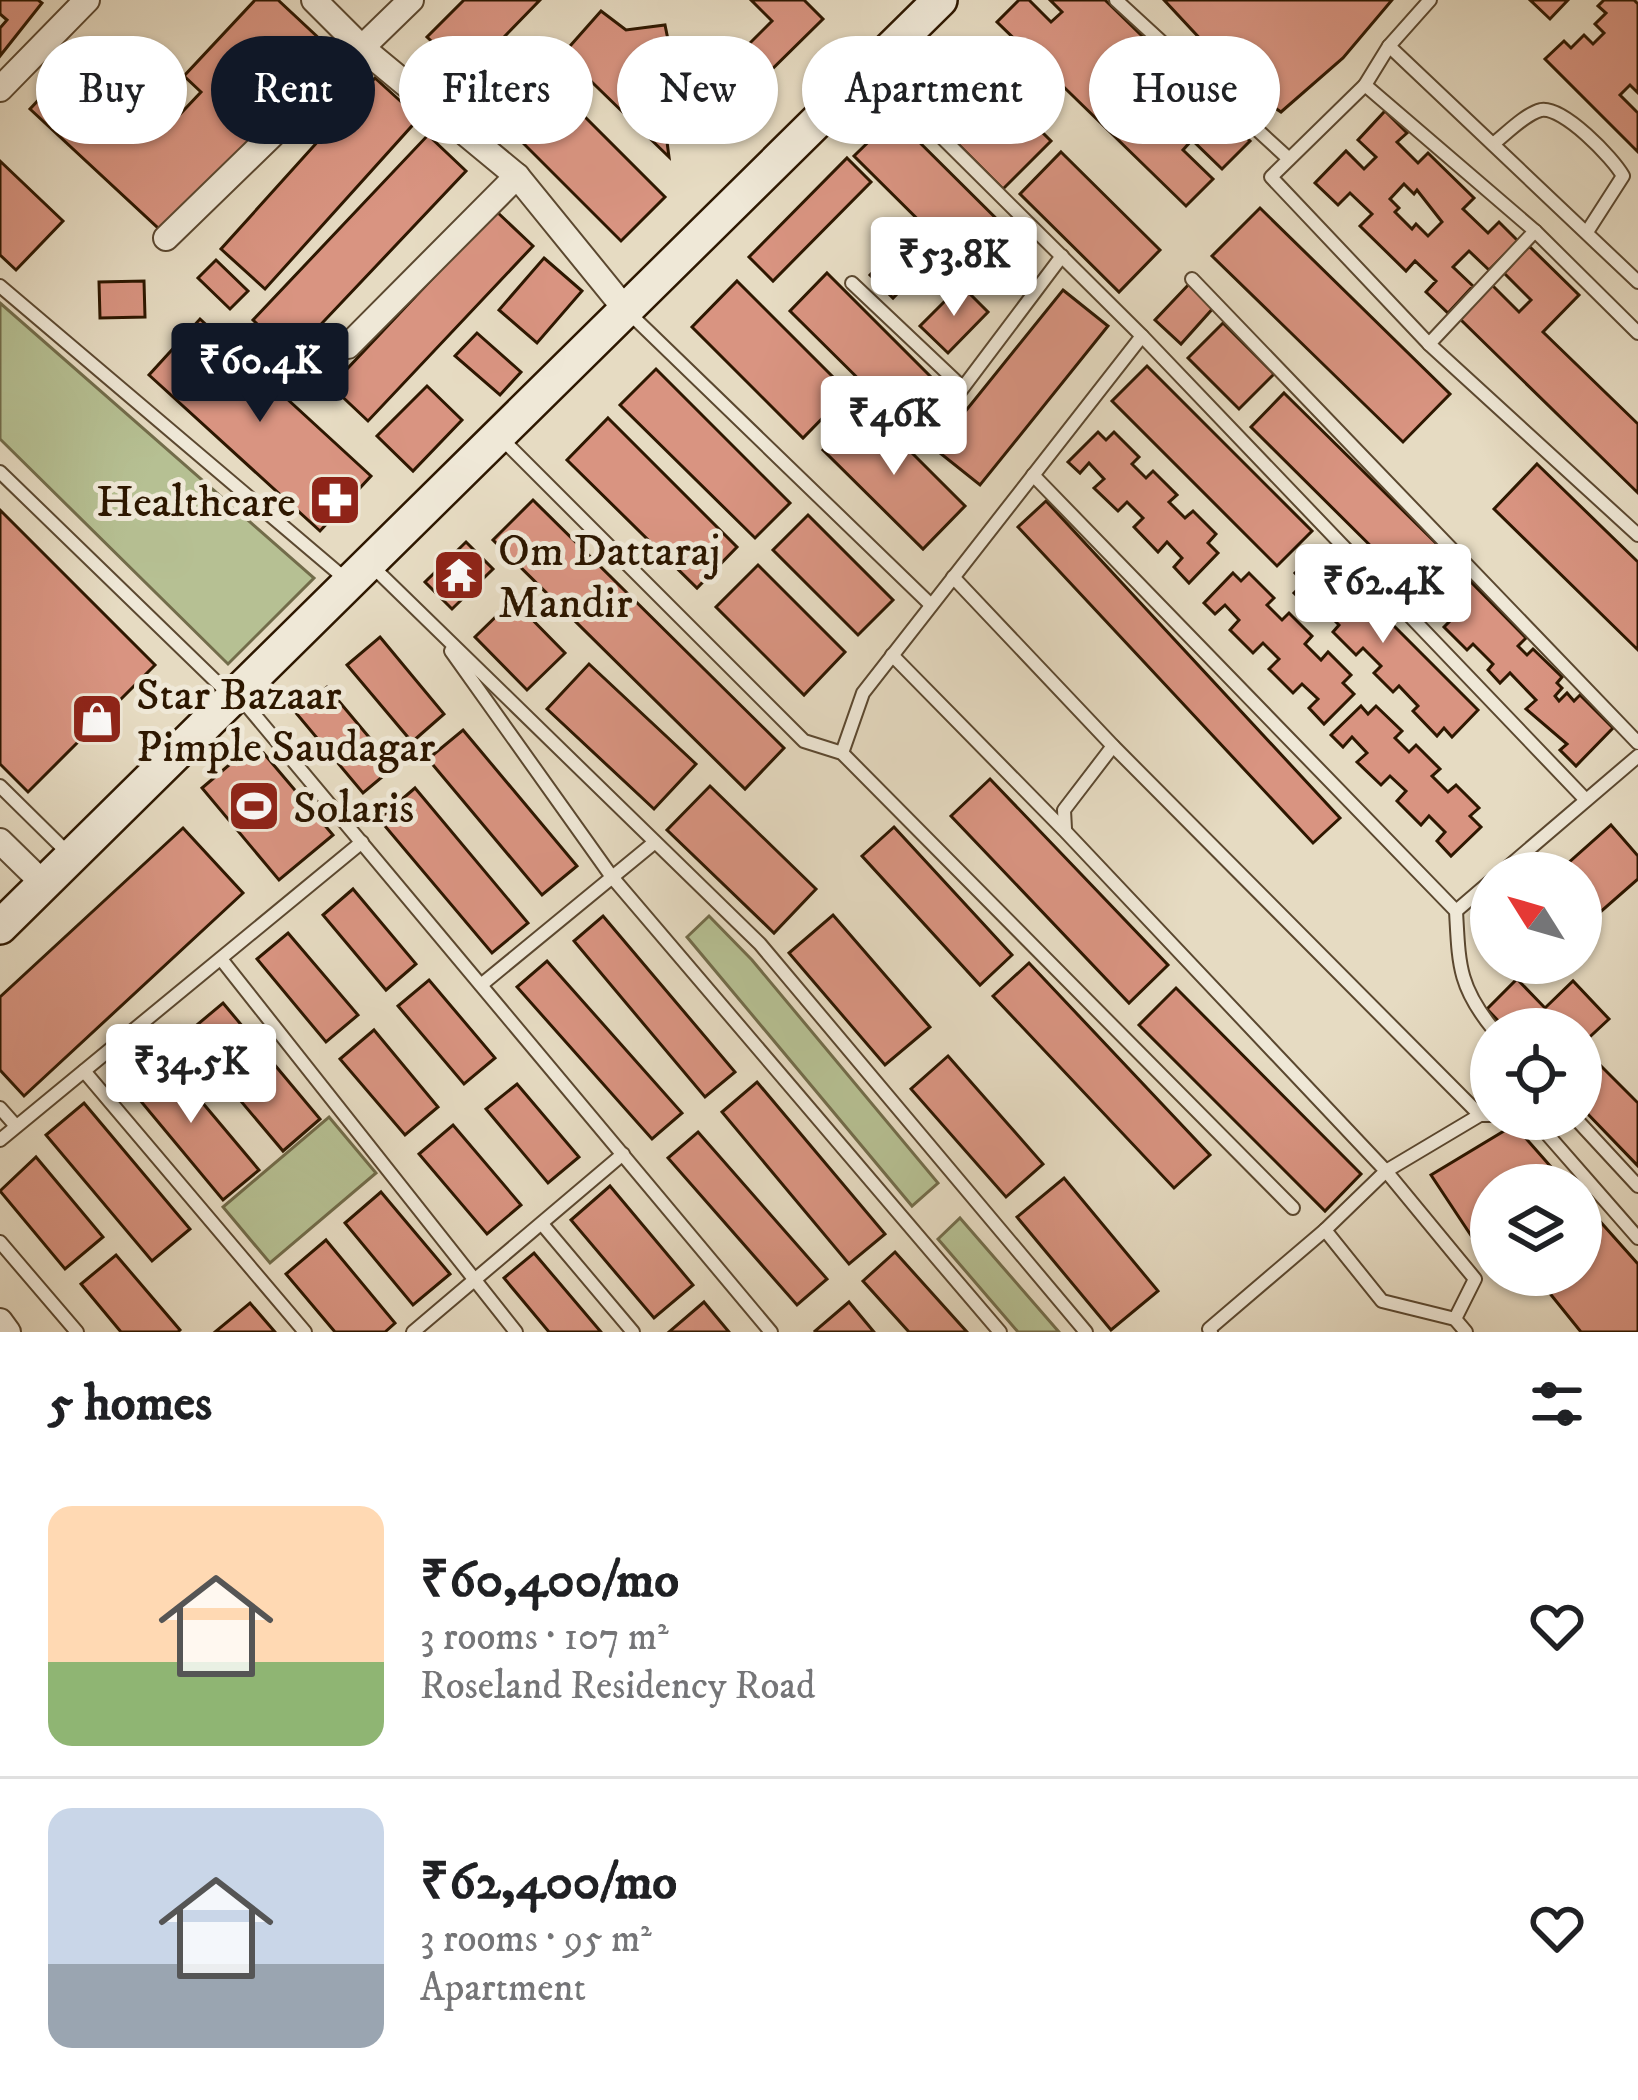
<!DOCTYPE html>
<meta charset="utf-8">
<style>
body{margin:0;font-family:"IM FELL DW Pica",serif;background:#f6f6f6;color:#202124;height:100vh;display:flex;flex-direction:column;font-size:45px;white-space:nowrap}
*{box-sizing:border-box;margin:0}
p{font-size:39px;color:#757577}
.icon{flex:none;width:66px;height:66px;fill:none;stroke:currentColor;stroke-width:2;stroke-linecap:round;stroke-linejoin:round}
.map{position:relative;height:1332px;overflow:hidden}
.drawer{display:flex;flex-direction:column;background:#fff;flex:1}
.drawer>*{flex:none}
.top-card{position:absolute;left:36px;top:36px;width:1566px;height:108px;display:flex;gap:24px}
.needle{width:78px;rotate:307deg}
.tools{position:absolute;left:1470px;top:852px;display:grid;gap:24px}
.tools a{display:grid;place-items:center;width:132px;height:132px;border-radius:50%;background:#fff;box-shadow:0 3px 9px #0004;font-size:60px}
.price{position:absolute;translate:-50% -102px;padding:0 27px;border-radius:12px;background:#fff;color:#222;font-size:39px;line-height:78px;filter:drop-shadow(0 3px 6px #0008)}
.price::after{content:'';position:absolute;left:50%;top:72px;width:36px;height:27px;margin-left:-18px;background:inherit;clip-path:polygon(0 0,100% 0,50% 100%)}
.price.on{background:#111827;color:#fff}
ul{padding:0;list-style:none}
li{display:flex;align-items:center;gap:36px;height:300px;padding:0 48px}
li+li{border-top:3px solid #e0e0e0}
li span{display:grid;place-items:center;flex:none;width:336px;height:240px;border-radius:24px;color:#555}
li>.icon{margin-inline-start:auto}
span .icon{width:144px;height:144px;fill:#fffc;stroke-width:1}
li b{font-size:51px}
h2{display:flex;justify-content:space-between;align-items:center;height:144px;padding:0 48px;font-size:51px}
.pill{padding:0 42px;border-radius:54px;background:#fff;box-shadow:0 3px 9px #0004;font-size:42px;line-height:108px}
.pill.on{background:#111827;color:#fff}
.map>svg:first-child{display:block}
.green{fill:#b6c093;stroke:#726c4a;stroke-width:3}
.building{fill:#d99481;stroke:#2d1700;stroke-width:3;fill-rule:evenodd}
.lines{fill:none;stroke-linecap:round;stroke-linejoin:round}
.lane-casing{stroke:#5b4830;stroke-width:16}
.street-casing{stroke:#5b4830;stroke-width:28}
.secondary-casing{stroke:#2d1700;stroke-width:38}
.lane{stroke:#efe8d7;stroke-width:12}
.street{stroke:#efe8d7;stroke-width:24}
.secondary{stroke:#efe8d7;stroke-width:33}
.labels{text-anchor:middle;stroke-width:10;stroke-linejoin:round;paint-order:stroke}
.poi-label{font-size:45px;fill:#2d1700;stroke:#efe8d7;text-anchor:start}
</style>
<div class="map">
<svg width="1638" height="1332" viewBox="0 0 1638 1332">
<rect width="100%" height="100%" fill="#e6dbc2"/>
<filter id="stains"><feTurbulence type="fractalNoise" baseFrequency=".00167" numOctaves="4"/><feColorMatrix values="0 0 0 0 .2 0 0 0 0 .09 0 0 0 0 .02 0 0 0 .5 -.17"/></filter>
<radialGradient id="worn" r=".72"><stop offset=".6" stop-color="#630" stop-opacity="0"/><stop offset="1" stop-color="#630" stop-opacity=".3"/></radialGradient>
<g class="green">
<path d="M0 303 314 578 228 664 0 439Z"/>
<path d="M709 916 752 960 938 1183 912 1206 687 937Z"/>
<path d="M329 1117 376 1173 270 1263 223 1207Z"/>
<path d="M960 1218 1059 1332H1018L938 1239Z"/>
</g>
<g class="building">
<path d="M0 0H38L42 3 0 56V28L7 20 0 14Z"/>
<path d="M255 0H278L338 56 170 239 30 109 93 42 143 88 136 97 168 127 201 92 184 76ZM241 81 248 88 241 95 248 102 240 111 232 105 225 113 218 106 226 97 221 93 228 85 233 90Z"/>
<path d="M464 0H540L467 75 427 37Z"/>
<path d="M751 0H804L823 19 760 81 736 57 772 21Z"/>
<path d="M1019 0H1029L1051 22 1062 12 1050 0H1105L1250 141 1222 169 1192 140 1183 150 1213 179 1186 206 997 22ZM1116 60 1148 91 1139 106 1136 103 1133 107 1101 75 1110 61Z"/>
<path d="M1164 0H1392L1343 58 1281 112 1248 90Z"/>
<path d="M1530 0H1568L1550 19Z"/>
<path d="M1604 0H1634L1638 4V93L1630 85 1620 95 1638 113V152L1545 59 1564 41 1571 48 1584 35 1593 44 1604 33 1595 24 1606 13 1598 6Z"/>
<path d="M601 11 626 30 665 25 675 74 660 89 669 157 563 54Z"/>
<path d="M953 44 1051 141 1003 189 906 92Z"/>
<path d="M514 46 665 197 621 241 470 90Z"/>
<path d="M375 78 419 118 265 289 221 249Z"/>
<path d="M1385 111 1407 133 1397 142 1418 163 1428 153 1474 198 1463 209 1488 233 1499 222 1518 241 1489 270 1469 251 1453 267 1473 286 1448 313 1426 292 1436 281 1415 261 1406 271 1360 226 1372 214 1350 193 1338 205 1315 183 1346 151 1364 169 1376 157 1358 140ZM1404 184 1414 194 1417 190 1442 222 1428 236 1416 224 1412 229 1395 212 1399 208 1390 199Z"/>
<path d="M894 117 1029 251 990 291 854 156Z"/>
<path d="M428 135 466 171 291 356 253 320Z"/>
<path d="M1061 152 1160 250 1119 292 1020 194Z"/>
<path d="M847 158 871 182 773 281 749 257Z"/>
<path d="M0 161 63 221 16 270 0 255Z"/>
<path d="M1260 208 1450 394 1403 442 1212 256Z"/>
<path d="M496 211 533 246 368 421 331 386Z"/>
<path d="M910 234 933 257 893 298 870 275Z"/>
<path d="M1529 246 1579 295 1543 332 1638 424V493L1459 318 1492 285 1519 312 1531 300 1504 273Z"/>
<path d="M544 258 582 291 537 343 499 310Z"/>
<path d="M216 260 248 291 230 309 198 278Z"/>
<path d="M827 273 938 384 901 421 790 311Z"/>
<path d="M144 281 145 317 100 318 99 282Z"/>
<path d="M737 281 848 392 803 438 692 327Z"/>
<path d="M1190 283 1215 306 1181 344 1155 320Z"/>
<path d="M961 285 988 312 948 353 920 326Z"/>
<path d="M1063 290 1108 326 980 485 935 449Z"/>
<path d="M200 319 371 476 320 531 149 375Z"/>
<path d="M1223 323 1274 374 1239 409 1188 358Z"/>
<path d="M477 333 521 372 500 395 455 356Z"/>
<path d="M1147 366 1312 531 1277 566 1112 401Z"/>
<path d="M656 369 790 503 755 538 620 405Z"/>
<path d="M427 386 462 420 413 471 377 436Z"/>
<path d="M1284 393 1447 554 1413 588 1251 427Z"/>
<path d="M866 407 965 506 923 549 823 450Z"/>
<path d="M608 418 737 547 697 588 567 460Z"/>
<path d="M1098 432 1106 440 1114 432 1139 457 1132 464 1146 478 1153 471 1177 495 1169 502 1185 518 1193 511 1216 534 1208 543 1218 553 1189 583 1174 567 1182 558 1167 542 1158 552 1134 527 1143 518 1127 502 1118 511 1094 488 1104 479 1089 463 1080 473 1068 462Z"/>
<path d="M1537 464 1638 562V650L1494 509Z"/>
<path d="M533 500 784 748 745 789 493 540Z"/>
<path d="M1046 501 1340 818 1313 843 1018 527Z"/>
<path d="M0 510 155 665 28 792 0 764Z"/>
<path d="M808 515 893 600 858 635 773 550Z"/>
<path d="M466 542 493 569 452 609 425 582Z"/>
<path d="M1318 550 1478 710 1452 737 1444 728 1437 736 1413 711 1418 706 1399 686 1393 692 1374 673 1381 666 1363 648 1356 655 1333 632 1339 625 1323 609 1316 615 1294 593 1304 583 1295 573Z"/>
<path d="M758 565 845 652 804 695 716 607Z"/>
<path d="M1448 570 1458 581 1464 575 1526 638 1518 646 1527 655 1533 649 1562 677 1557 683 1562 688 1555 696 1559 701 1567 693 1574 701 1580 695 1613 728 1576 766 1560 750 1567 744 1526 709 1536 700 1510 673 1500 683 1488 670 1493 664 1473 644 1467 650 1444 627 1454 617 1439 601 1429 611 1417 600Z"/>
<path d="M1233 573 1241 581 1249 573 1274 598 1267 605 1282 620 1289 613 1312 636 1305 644 1321 660 1328 652 1351 675 1343 683 1354 694 1324 724 1309 708 1318 699 1302 684 1293 693 1269 669 1279 659 1263 643 1253 653 1230 630 1239 620 1225 605 1215 614 1204 603Z"/>
<path d="M513 600 565 653 527 690 475 637Z"/>
<path d="M380 637 444 714 412 742 347 665Z"/>
<path d="M589 664 696 764 654 809 547 709Z"/>
<path d="M327 687 394 767 363 793 296 713Z"/>
<path d="M1361 706 1368 714 1376 706 1402 731 1395 738 1409 752 1416 745 1440 769 1432 776 1448 792 1456 785 1479 808 1470 816 1481 827 1451 856 1437 841 1445 832 1429 816 1421 825 1397 801 1406 791 1390 776 1381 785 1357 762 1367 753 1352 737 1343 747 1331 735Z"/>
<path d="M463 730 577 866 542 895 428 759Z"/>
<path d="M255 743 333 835 279 880 202 788Z"/>
<path d="M990 779 1168 965 1129 1003 951 816Z"/>
<path d="M710 786 816 889 774 933 667 830Z"/>
<path d="M415 788 528 923 492 953 379 819Z"/>
<path d="M1611 825 1638 856V879L1581 929V873H1557Z"/>
<path d="M894 827 1012 955 980 985 862 856Z"/>
<path d="M183 828 243 893 24 1096 0 1070V997Z"/>
<path d="M353 889 416 964 386 990 323 915Z"/>
<path d="M833 915 930 1027 885 1065 789 953Z"/>
<path d="M603 916 735 1072 705 1097 574 941Z"/>
<path d="M288 933 358 1015 326 1042 257 959Z"/>
<path d="M547 961 682 1113 652 1139 517 987Z"/>
<path d="M1029 963 1210 1155 1174 1188 993 996Z"/>
<path d="M1517 979 1545 1008 1573 981 1609 1019 1581 1045V1029H1506L1487 1009Z"/>
<path d="M429 980 495 1058 464 1084 398 1006Z"/>
<path d="M1176 988 1361 1174 1325 1211 1139 1025Z"/>
<path d="M223 1003 320 1119 283 1151 185 1035Z"/>
<path d="M374 1030 438 1107 405 1135 340 1059Z"/>
<path d="M1581 1046 1638 1103V1166L1581 1107Z"/>
<path d="M159 1051 259 1170 223 1200 124 1081Z"/>
<path d="M948 1056 1043 1164 1006 1197 911 1089Z"/>
<path d="M757 1082 885 1234 849 1264 722 1112Z"/>
<path d="M517 1084 579 1157 548 1183 486 1109Z"/>
<path d="M84 1103 190 1229 152 1261 46 1135Z"/>
<path d="M453 1125 521 1205 487 1234 419 1154Z"/>
<path d="M1514 1125 1567 1185H1491V1254L1486 1258 1431 1175Z"/>
<path d="M698 1132 827 1279 797 1305 668 1158Z"/>
<path d="M36 1157 103 1237 65 1269 0 1191Z"/>
<path d="M1064 1178 1158 1291 1111 1330 1017 1217Z"/>
<path d="M610 1186 693 1285 654 1318 571 1220Z"/>
<path d="M381 1192 450 1274 413 1305 345 1223Z"/>
<path d="M1581 1200 1638 1264V1332H1581L1535 1275H1581Z"/>
<path d="M326 1240 395 1323 385 1332H335L286 1274Z"/>
<path d="M895 1252 967 1332H909L863 1281Z"/>
<path d="M534 1253 601 1332H549L504 1278Z"/>
<path d="M116 1255 180 1330 178 1332H121L81 1284Z"/>
<path d="M704 1302 729 1332H669Z"/>
<path d="M849 1302 874 1332H816L815 1331Z"/>
<path d="M250 1303 275 1332H215Z"/>
</g>
<g class="lines">
<g class="lane-casing">
<g id="lane">
<path d="M1116 0 1289 159"/>
<path d="M1389 46 1638 282"/>
<path d="M875 71 1142 336 1586 800"/>
<path d="M1365 85 1389 46 1430 0"/>
<path d="M1493 144C1506 134 1525 114 1541 110 1563 106 1613 158 1623 176L1587 232"/>
<path d="M1192 279 1638 743"/>
<path d="M852 283 961 386"/>
<path d="M0 286 349 582"/>
<path d="M626 310 931 605"/>
<path d="M1638 333 1535 231 1365 85 1271 177 1429 344 1638 535"/>
<path d="M1429 344 1535 231"/>
<path d="M501 438 804 741 842 753 1293 1208"/>
<path d="M922 442 1062 256"/>
<path d="M0 472 232 697"/>
<path d="M1033 475 1456 911C1459 964 1458 986 1493 1029"/>
<path d="M372 566 760 944 1086 1332"/>
<path d="M953 577 1113 746 1480 1115H1491"/>
<path d="M451 651 612 877 1000 1332"/>
<path d="M892 655 1065 831 1386 1171 1325 1230 1209 1329 1211 1332"/>
<path d="M238 695 771 1332"/>
<path d="M842 753 863 693 1142 336"/>
<path d="M0 786 71 856"/>
<path d="M1065 829 1064 810 1113 746"/>
<path d="M1501 873 1638 756"/>
<path d="M1456 911 1491 881"/>
<path d="M221 959 516 1332"/>
<path d="M481 985 655 842"/>
<path d="M84 1071 305 1332"/>
<path d="M0 1108 16 1126"/>
<path d="M1525 1119 1540 1126 1638 1238"/>
<path d="M1576 1119 1638 1186"/>
<path d="M0 1140 362 842"/>
<path d="M542 1224 633 1332"/>
<path d="M1325 1230 1382 1301 1455 1319"/>
<path d="M0 1242 77 1332"/>
<path d="M413 1332 623 1154"/>
<path d="M1466 1332 1455 1319 1475 1279 1386 1171 1480 1115"/>
</g>
</g>
<g class="street-casing">
<g id="street">
<path d="M314 0 361 47 517 176 626 310"/>
<path d="M0 89 87 0"/>
<path d="M166 238 411 0"/>
<path d="M348 346 517 176"/>
<path d="M0 841 44 884"/>
<path d="M0 1321 8 1332"/>
</g>
</g>
<g class="secondary-casing">
<path id="secondary" d="M0 927 940 0"/>
</g>
<use href="#lane" class="lane"/>
<use href="#street" class="street"/>
<use href="#secondary" class="secondary"/>
</g>
<defs>
<g id="pharmacy-square" transform="scale(2.7)"><rect x="-9" y="-9" width="18" height="18" rx="4" fill="#8f2418" stroke="#efe8d7"/><path d="M-2-6h4v4h4v4h-4v4h-4v-4h-4v-4h4Z" fill="#fff"/></g>
<g id="temple-square" transform="scale(2.7)"><rect x="-9" y="-9" width="18" height="18" rx="4" fill="#8f2418" stroke="#efe8d7"/><path d="M0-6L5-2H3V0L6.5 2.5H4V6H1.5V3h-3V6H-4V2.5H-6.5L-3 0V-2H-5Z" fill="#fff"/></g>
<g id="shop-square" transform="scale(2.7)"><rect x="-9" y="-9" width="18" height="18" rx="4" fill="#8f2418" stroke="#efe8d7"/><path d="M-5-2.5h2.3a2.7 3.5 0 0 1 5.4 0H5L5.5 6h-11ZM-1.5-2.5h3a1.5 2.3 0 0 0-3 0Z" fill="#fff"/></g>
<g id="stadium-square" transform="scale(2.7)"><rect x="-9" y="-9" width="18" height="18" rx="4" fill="#8f2418" stroke="#efe8d7"/><path d="M0-5a6.5 5 0 1 0 0 10a6.5 5 0 1 0 0-10ZM-3.5-1.8h7v3.6h-7Z" fill="#fff"/></g>
</defs>
<g fill-rule="evenodd">
<use href="#pharmacy-square" x="335" y="500"/>
<use href="#temple-square" x="459" y="575"/>
<use href="#shop-square" x="97" y="719"/>
<use href="#stadium-square" x="254" y="806"/>
</g>
<g class="labels">
<g class="poi-label">
<text x="296" y="516" text-anchor="end">Healthcare</text>
<text x="498" y="565">Om Dattaraj<tspan x="498" dy="52">Mandir</tspan></text>
<text x="136" y="709">Star Bazaar<tspan x="136" dy="52">Pimple Saudagar</tspan></text>
<text x="293" y="822">Solaris</text>
</g>
</g>
<rect width="100%" height="100%" filter="url(#stains)"/>
<rect width="100%" height="100%" fill="url(#worn)"/>
</svg>
<div class="tools">
<a><svg class="needle" viewBox="-14 -14 28 28"><path d="M0-13l5 13h-10z" fill="#e53935"/><path d="M0 13l5-13h-10z" fill="#757577"/></svg></a>
<a><svg class="icon" aria-label="locate" viewBox="0 0 24 24"><circle cx="12" cy="12" r="6"/><path d="M12 2v4M12 18v4M2 12h4M18 12h4"/></svg></a>
<a><svg class="icon" aria-label="layers" viewBox="0 0 24 24"><path d="M12 4l9 5-9 5-9-5zM3 14l9 5 9-5"/></svg></a>
</div>
<b class="price" style="left:954px;top:319px">₹53.8K</b>
<b class="price on" style="left:260px;top:425px">₹60.4K</b>
<b class="price" style="left:894px;top:478px">₹46K</b>
<b class="price" style="left:1383px;top:646px">₹62.4K</b>
<b class="price" style="left:191px;top:1126px">₹34.5K</b>
<div class="top-card">
<a class="pill">Buy</a>
<a class="pill on">Rent</a>
<a class="pill">Filters</a>
<a class="pill">New</a>
<a class="pill">Apartment</a>
<a class="pill">House</a>
</div>
</div>
<section class="drawer">
<h2>5 homes<svg class="icon" aria-label="filters" viewBox="0 0 24 24"><path d="M4 7h16M4 17h16"/><circle cx="9" cy="7" r="2"/><circle cx="15" cy="17" r="2"/></svg></h2>
<ul>
<li><span style="background:linear-gradient(#ffd9b3 65%,#8fb573 0)"><svg class="icon" aria-label="home" viewBox="0 0 24 24"><path d="M3 11l9-7 9 7M6 9v11h12V9"/></svg></span><div><b>₹60,400/mo</b><p>3 rooms · 107 m²</p><p>Roseland Residency Road</p></div><svg class="icon" aria-label="heart" viewBox="0 0 24 24"><path d="M12 20l-8-8c-3-5 5-10 8-4 3-6 11-1 8 4z"/></svg></li>
<li><span style="background:linear-gradient(#c9d6e8 65%,#9aa5b1 0)"><svg class="icon" aria-label="home" viewBox="0 0 24 24"><path d="M3 11l9-7 9 7M6 9v11h12V9"/></svg></span><div><b>₹62,400/mo</b><p>3 rooms · 95 m²</p><p>Apartment</p></div><svg class="icon" aria-label="heart" viewBox="0 0 24 24"><path d="M12 20l-8-8c-3-5 5-10 8-4 3-6 11-1 8 4z"/></svg></li>
</ul>
</section>
